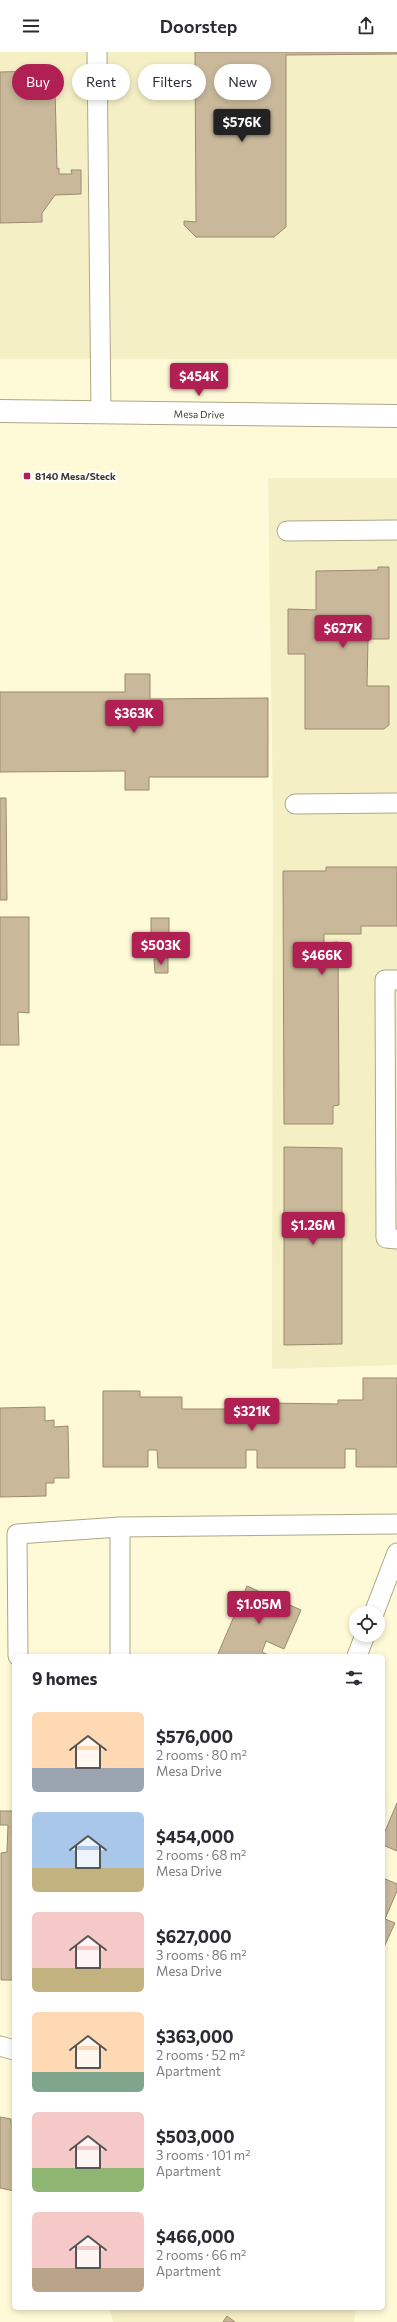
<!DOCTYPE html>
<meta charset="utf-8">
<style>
body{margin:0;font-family:Commissioner,sans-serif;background:#f7f7f7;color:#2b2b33;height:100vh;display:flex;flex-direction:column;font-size:15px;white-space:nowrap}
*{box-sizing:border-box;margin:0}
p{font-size:13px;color:#7c7c81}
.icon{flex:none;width:22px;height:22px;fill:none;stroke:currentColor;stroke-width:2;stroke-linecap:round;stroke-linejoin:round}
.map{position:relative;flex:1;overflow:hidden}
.details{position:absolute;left:12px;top:1602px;width:373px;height:656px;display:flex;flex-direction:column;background:#fff;border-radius:6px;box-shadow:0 2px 6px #0003}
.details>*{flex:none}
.banner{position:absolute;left:12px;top:12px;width:373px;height:36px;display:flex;gap:8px}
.tools{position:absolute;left:349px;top:1554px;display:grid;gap:8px}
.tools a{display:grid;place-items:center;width:36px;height:36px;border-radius:50%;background:#fff;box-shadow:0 2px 6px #0003;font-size:20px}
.price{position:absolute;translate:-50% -34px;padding:0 9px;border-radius:4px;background:#b02053;color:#fff;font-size:13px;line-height:26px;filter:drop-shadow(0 1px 2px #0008)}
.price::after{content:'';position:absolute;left:50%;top:24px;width:12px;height:9px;margin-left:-6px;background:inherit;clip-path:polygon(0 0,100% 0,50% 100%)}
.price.active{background:#222;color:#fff}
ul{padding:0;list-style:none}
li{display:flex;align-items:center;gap:12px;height:100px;padding:0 20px}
li span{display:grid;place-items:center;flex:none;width:112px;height:80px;border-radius:6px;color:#555}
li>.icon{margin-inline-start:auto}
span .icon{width:48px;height:48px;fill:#fffc;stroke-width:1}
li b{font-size:17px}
h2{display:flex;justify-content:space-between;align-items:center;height:48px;padding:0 20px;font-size:17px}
.chip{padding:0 14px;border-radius:18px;background:#fff;box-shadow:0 2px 6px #0003;font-size:14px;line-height:36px}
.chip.active{background:#b02053;color:#fff}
header{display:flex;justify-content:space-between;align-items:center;height:52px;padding:0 20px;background:#fff;font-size:18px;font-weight:600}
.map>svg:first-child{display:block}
.built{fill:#f4efc4}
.building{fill:#c9b89a;stroke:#9b8b6e}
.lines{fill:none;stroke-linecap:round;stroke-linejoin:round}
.lane-casing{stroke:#aca887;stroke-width:21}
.secondary-casing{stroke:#aca887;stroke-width:24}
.lane{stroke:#fff;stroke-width:19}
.secondary{stroke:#fff;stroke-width:22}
.poi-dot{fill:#b02053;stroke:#fff;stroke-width:1.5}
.labels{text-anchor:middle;stroke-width:4;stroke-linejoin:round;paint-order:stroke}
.street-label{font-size:10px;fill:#3d3b2e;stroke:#fff}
.poi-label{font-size:10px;font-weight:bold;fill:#3d3b2e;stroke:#fff;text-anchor:start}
</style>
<header><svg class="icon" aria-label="menu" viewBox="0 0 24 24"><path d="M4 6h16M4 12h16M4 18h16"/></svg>Doorstep<svg class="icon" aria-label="share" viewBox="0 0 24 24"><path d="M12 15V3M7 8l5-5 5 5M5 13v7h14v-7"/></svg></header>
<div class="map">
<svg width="397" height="2270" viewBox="0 0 397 2270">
<rect width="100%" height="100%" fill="#fefad7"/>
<g class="built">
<rect x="0" y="0" width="397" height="307"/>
<path d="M268 426H397V1313L272 1317 273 764Z"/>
<path d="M110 2256H356L354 2270H113Z"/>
</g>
<g class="building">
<path d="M195 0H397V2L286 3V175L274 185H196L184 173V169L196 170Z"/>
<path d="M38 19 55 37 57 117 59 116V122H72L71 118H81V142L55 143 42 161V170L0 171V20Z"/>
<path d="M378 515H389V587H368L367 634H389V673L384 677H305V602H288V557L316 558V519L378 518Z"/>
<path d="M125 622H150V647L268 646V725H149V738H125V719L0 720V640H125Z"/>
<path d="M0 746H6L7 848H0Z"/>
<path d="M326 815H397V874H361V882H324V891L338 890 339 1053 333 1054V1072H284L283 819H326Z"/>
<path d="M0 865H29V961L18 960 19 993H0Z"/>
<rect x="151" y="866" width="18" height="31"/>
<path d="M168 906V921H155L154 907Z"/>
<path d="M284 1095 342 1096V1292L284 1293Z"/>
<path d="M363 1326H397V1415H356V1397H345V1416H257V1398H246V1416H158L157 1398H148V1415H103V1339H140V1345H182V1357H239V1347H265V1351L338 1352V1348H363Z"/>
<path d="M45 1355V1369L54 1368V1375L68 1374 69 1426H54V1431H46V1444L0 1445V1356Z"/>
<path d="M247 1534 301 1558 284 1597 266 1589 262 1600 271 1604H217Z"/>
<path d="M397 1751V1799L383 1793V1784Z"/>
<path d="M0 1759H14V1928H1V1801L7 1800 8 1773H0Z"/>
<path d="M383 1826 397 1832V1839L385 1867 395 1871 384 1895Z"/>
<path d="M0 2065 11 2067V2072L14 2073V2139L0 2136Z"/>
<path d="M227 2264 235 2270H223Z"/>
</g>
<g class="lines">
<g class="lane-casing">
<g id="lane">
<path d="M97 0 101 360"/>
<path d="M287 479 397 478"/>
<path d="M295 752 397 751"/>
<path d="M397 928H385L386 1186 397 1187"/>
<path d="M120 1475V1604"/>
<path d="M374 1561 397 1501"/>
<path d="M18 1604 17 1482 120 1475 397 1472"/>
<path d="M357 1604 365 1583"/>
<path d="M0 1994 14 1998"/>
</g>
</g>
<g class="secondary-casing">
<path id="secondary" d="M0 359 397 364"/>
</g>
<use href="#lane" class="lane"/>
<use href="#secondary" class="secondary"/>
</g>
<rect class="poi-dot" x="23" y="420" width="8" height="8" rx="2"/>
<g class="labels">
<g class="street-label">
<text transform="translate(199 362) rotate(1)" y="4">Mesa Drive</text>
</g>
<g class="poi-label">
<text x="35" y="428">8140 Mesa/Steck</text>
</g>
</g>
</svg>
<div class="tools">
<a><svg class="icon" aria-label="locate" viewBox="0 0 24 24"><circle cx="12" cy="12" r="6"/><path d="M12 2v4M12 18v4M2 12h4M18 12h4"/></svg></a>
</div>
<b class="price active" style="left:242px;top:91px">$576K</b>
<b class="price" style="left:199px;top:345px">$454K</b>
<b class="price" style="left:343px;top:597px">$627K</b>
<b class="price" style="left:134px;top:682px">$363K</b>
<b class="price" style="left:161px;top:914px">$503K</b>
<b class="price" style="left:322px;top:924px">$466K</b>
<b class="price" style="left:313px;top:1194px">$1.26M</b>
<b class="price" style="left:252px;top:1380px">$321K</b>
<b class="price" style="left:259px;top:1573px">$1.05M</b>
<div class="banner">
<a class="chip active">Buy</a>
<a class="chip">Rent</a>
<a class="chip">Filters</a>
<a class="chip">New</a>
</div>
<section class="details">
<h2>9 homes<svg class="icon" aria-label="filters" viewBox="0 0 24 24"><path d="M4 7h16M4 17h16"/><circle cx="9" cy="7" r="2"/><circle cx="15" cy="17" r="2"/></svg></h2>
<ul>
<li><span style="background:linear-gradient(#ffd9b3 70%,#9aa5b1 0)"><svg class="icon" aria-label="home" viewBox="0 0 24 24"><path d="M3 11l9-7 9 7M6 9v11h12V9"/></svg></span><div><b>$576,000</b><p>2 rooms · 80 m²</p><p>Mesa Drive</p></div></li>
<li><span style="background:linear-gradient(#a9c7e8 70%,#c2b280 0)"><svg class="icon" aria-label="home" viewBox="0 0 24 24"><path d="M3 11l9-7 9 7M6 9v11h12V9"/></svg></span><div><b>$454,000</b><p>2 rooms · 68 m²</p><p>Mesa Drive</p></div></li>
<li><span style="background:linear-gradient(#f6c9c9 70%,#c2b280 0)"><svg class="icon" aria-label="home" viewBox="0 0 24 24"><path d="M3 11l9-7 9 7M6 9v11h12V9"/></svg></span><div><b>$627,000</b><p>3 rooms · 86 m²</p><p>Mesa Drive</p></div></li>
<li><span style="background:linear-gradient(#ffd9b3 75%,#7fa58c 0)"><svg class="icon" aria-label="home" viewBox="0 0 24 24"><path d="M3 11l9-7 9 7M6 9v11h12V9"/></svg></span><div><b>$363,000</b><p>2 rooms · 52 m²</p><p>Apartment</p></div></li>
<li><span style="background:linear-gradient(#f6c9c9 70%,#8fb573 0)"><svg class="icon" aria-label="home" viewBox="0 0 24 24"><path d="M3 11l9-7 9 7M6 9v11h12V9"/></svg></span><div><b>$503,000</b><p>3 rooms · 101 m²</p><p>Apartment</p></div></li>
<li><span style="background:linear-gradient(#f6c9c9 70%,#b9a48a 0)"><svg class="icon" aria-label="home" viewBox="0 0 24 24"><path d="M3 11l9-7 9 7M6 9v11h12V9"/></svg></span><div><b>$466,000</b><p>2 rooms · 66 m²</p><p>Apartment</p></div></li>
</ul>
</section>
</div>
